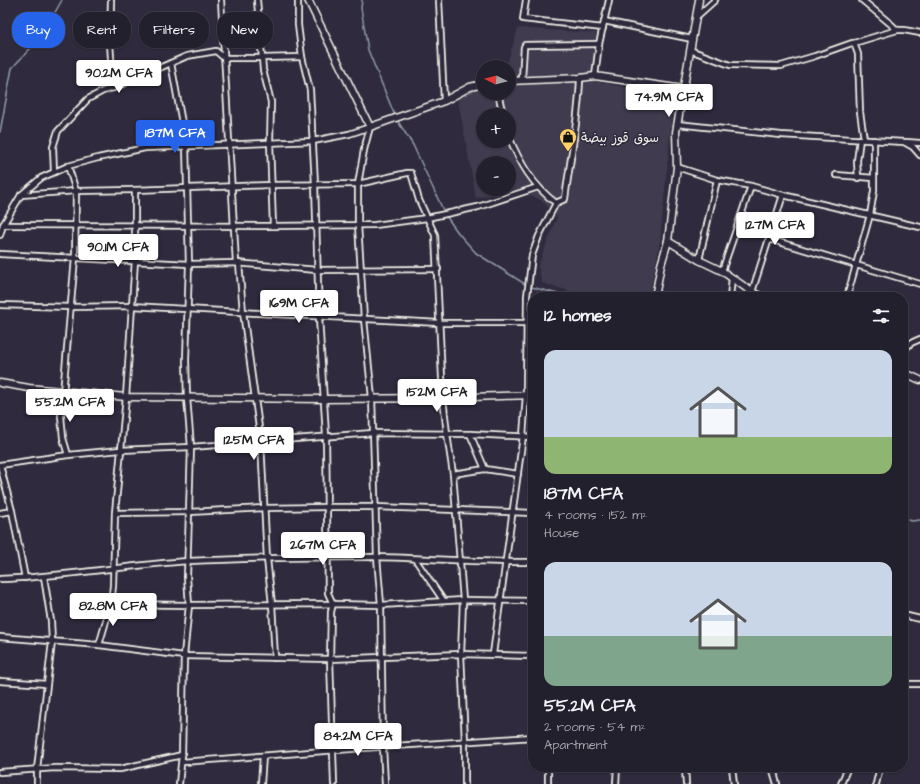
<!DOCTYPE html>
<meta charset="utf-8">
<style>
body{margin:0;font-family:"Architects Daughter","Playpen Sans Arabic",sans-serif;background:#2f2d3a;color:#f1f3f6;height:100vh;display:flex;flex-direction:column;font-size:15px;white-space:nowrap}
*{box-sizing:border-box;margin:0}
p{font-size:13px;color:#a3a3aa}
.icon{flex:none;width:22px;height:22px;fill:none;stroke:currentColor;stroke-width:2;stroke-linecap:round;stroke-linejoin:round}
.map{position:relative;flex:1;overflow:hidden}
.drawer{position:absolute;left:528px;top:292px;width:380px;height:480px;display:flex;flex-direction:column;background:#23202e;border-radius:16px;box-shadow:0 1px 3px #0004,0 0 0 1px #403e4a}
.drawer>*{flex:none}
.hud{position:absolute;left:12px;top:12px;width:380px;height:36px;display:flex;gap:8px}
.needle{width:26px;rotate:276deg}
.buttons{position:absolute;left:476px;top:60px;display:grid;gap:8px}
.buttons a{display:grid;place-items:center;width:40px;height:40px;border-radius:50%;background:#23202e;box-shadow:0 1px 3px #0004,0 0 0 1px #403e4a;font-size:20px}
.price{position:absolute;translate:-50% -34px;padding:0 9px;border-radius:4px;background:#fff;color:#222;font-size:13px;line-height:26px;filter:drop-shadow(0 1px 2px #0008)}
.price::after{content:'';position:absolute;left:50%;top:24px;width:12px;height:9px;margin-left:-6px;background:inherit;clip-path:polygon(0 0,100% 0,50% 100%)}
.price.current{background:#2563eb;color:#fff}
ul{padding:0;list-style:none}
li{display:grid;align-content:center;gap:8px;height:212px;padding:0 16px}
li span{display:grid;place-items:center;height:124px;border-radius:12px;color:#555}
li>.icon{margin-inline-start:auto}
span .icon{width:72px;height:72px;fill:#fffc;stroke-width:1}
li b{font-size:17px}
h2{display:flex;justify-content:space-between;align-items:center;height:48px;padding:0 16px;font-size:17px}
.chip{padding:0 14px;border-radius:16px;background:#23202e;box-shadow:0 1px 3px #0004,0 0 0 1px #403e4a;font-size:14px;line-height:36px}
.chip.current{background:#2563eb;color:#fff}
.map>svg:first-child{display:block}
.built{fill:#3f3b50;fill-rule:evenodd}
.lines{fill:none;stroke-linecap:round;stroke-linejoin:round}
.stream{stroke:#929ca7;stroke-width:1.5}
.minor-casing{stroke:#f4f1e8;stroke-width:8}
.major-casing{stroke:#f4f1e8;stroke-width:9}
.minor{stroke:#2f2a3d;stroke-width:4.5}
.major{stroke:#2f2a3d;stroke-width:6}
.labels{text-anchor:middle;stroke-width:3;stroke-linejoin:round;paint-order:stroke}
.poi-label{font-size:13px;fill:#f4f1e8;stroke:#2f2a3d;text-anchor:start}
</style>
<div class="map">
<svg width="920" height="784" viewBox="0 0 920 784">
<rect width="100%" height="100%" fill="#2f2a3d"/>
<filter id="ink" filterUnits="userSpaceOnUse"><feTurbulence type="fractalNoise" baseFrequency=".025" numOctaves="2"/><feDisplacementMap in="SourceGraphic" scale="8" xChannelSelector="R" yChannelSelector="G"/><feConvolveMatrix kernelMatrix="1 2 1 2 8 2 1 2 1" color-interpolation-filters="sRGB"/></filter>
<g filter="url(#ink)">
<path class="built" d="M518 28 596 33 595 81 675 98 672 116 660 242 649 297H589L542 283 538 266 557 217 541 200 516 190 476 198 458 100 483 80V93H509V67H500L508 61ZM483 115H509V141H483ZM483 163H509V189H483Z"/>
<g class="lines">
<g class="stream">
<path d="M362 0 361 8 368 50 395 116"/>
<path d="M397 120 413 145 444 212"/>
<path d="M0 132 12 68 41 37 62 0"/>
<path d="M446 216 459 234 476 253 528 286 569 297"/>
<path d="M903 518 912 521 920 520"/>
</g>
<g class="minor-casing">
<g id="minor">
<path d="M111 0 110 43 113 88"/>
<path d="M221 0 236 263"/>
<path d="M298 0V25L302 57 310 90 315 184 319 317 326 436 328 593 333 604 331 612 330 659 334 784"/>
<path d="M439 0 444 101"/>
<path d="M526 0 523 19 603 28"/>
<path d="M862 0 893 26 897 30"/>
<path d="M696 17 715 0"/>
<path d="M604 21 692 39"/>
<path d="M854 43 897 30H904L920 33"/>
<path d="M690 50 730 65 781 66 815 56 852 43H854L858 54 860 112 864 139"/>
<path d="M171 63 186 145 189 264 186 360 187 398 191 447 187 577 189 605 184 656 182 755 179 784"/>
<path d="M595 76 599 44 609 0"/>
<path d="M522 79 524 47 525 45 599 44"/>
<path d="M498 93 503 115"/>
<path d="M677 124 781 135 904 142 913 147 920 155"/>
<path d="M370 127 364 150 358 184V225L364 319 372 398 377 557 381 605 383 747 385 784"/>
<path d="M509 137C520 163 533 186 556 203"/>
<path d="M906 142 920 143"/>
<path d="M677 167 717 180 751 186 783 195 920 227"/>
<path d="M54 172 53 147 58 131 88 99 103 91 113 88 187 56 216 51 224 58H262L257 0"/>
<path d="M836 175 874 178"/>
<path d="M858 178 857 161 860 139"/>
<path d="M21 195 76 191 135 190 271 185 358 184 407 173H411L419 200 435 235 443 398 447 434 453 474 463 600 461 654 465 742V784"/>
<path d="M3 225 273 226 375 225 427 218 478 207 538 187"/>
<path d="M273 226 270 142 271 102 263 70 262 58 302 57"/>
<path d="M0 235 3 225 21 195 41 178 68 166 98 158 145 148 313 141 349 134 370 127"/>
<path d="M769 239 920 284"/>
<path d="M0 254 189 264 236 263 317 270 438 269"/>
<path d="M699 260 717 180"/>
<path d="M239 263 243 312 261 442 267 559 272 604 275 658"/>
<path d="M722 271 751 186"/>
<path d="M752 292 783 195"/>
<path d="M730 297 732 278"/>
<path d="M847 297 870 215 874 191V140"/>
<path d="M0 305 71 307 132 306 439 323H533"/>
<path d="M903 351 911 343 920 339"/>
<path d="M470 434 485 469"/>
<path d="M68 455 63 438 61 416 75 258 76 191 68 166"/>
<path d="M0 465 68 455 120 450 191 447 373 433 470 434 533 437"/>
<path d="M0 465 12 511 25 578"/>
<path d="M453 474 485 469 518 474"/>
<path d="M0 513 12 511"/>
<path d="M115 513 189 512 265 508 327 507H376L533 513"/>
<path d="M415 559 443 600"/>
<path d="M0 579C63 577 126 565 189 561 251 558 314 557 376 557 429 558 481 563 533 562"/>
<path d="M111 604 189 605 333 604 381 605 463 600 533 601"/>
<path d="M903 615 920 619"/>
<path d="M0 637 99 645 184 656 330 659 461 654 533 656"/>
<path d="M99 645 111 604 113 586 115 513 126 397 135 260V190"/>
<path d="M493 654 523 436 526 395 527 296 532 255 539 236 556 203 565 199C570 159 579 118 580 78"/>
<path d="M0 681 47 684"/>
<path d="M903 684H920"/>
<path d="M182 762 363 748 533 737"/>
<path d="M548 767V784"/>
<path d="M685 767 686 784"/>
<path d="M732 767 734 784"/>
<path d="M772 767 777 784"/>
<path d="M0 772 55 768 120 769 182 755"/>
<path d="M775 775 779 767"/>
<path d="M37 784V769L52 642 51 621 44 577"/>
<path d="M261 784 263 756"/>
<path d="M616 784 617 767"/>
<path d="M841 784 848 767"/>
<path d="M876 784 880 767"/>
</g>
</g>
<g class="major-casing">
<g id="major">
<path d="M308 0 370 127 444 101 470 87 483 84"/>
<path d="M509 81 580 78 595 76 683 89"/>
<path d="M668 241 699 260 722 271 752 292 762 297"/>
<path d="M655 297 661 265 668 241 677 167 676 132 699 0"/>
<path d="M903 372 920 380"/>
<path d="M0 383 29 388 126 397 323 399 443 398 533 395"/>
</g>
</g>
<use href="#minor" class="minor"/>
<use href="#major" class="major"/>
</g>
</g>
<defs>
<g id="shop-pin" transform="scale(0.9)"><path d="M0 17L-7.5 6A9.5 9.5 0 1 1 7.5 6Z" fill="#ffd166" stroke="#2f2a3d"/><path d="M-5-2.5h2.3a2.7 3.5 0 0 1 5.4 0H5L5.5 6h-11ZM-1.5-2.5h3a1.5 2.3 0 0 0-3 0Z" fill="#111"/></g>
</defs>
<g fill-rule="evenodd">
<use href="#shop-pin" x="568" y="137"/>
</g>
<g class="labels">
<g class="poi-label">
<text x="581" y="142">سوق قوز بيضة</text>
</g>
</g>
</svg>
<div class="buttons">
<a><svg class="needle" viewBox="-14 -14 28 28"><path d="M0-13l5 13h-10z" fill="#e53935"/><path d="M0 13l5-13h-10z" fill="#a3a3aa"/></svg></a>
<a>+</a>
<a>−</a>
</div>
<b class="price" style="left:119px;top:94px">90.2M CFA</b>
<b class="price" style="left:669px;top:118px">74.9M CFA</b>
<b class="price current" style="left:175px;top:154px">187M CFA</b>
<b class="price" style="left:775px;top:246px">127M CFA</b>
<b class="price" style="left:118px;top:268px">90.1M CFA</b>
<b class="price" style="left:299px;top:324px">169M CFA</b>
<b class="price" style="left:437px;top:413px">152M CFA</b>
<b class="price" style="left:70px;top:423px">55.2M CFA</b>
<b class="price" style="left:254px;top:461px">125M CFA</b>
<b class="price" style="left:323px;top:566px">267M CFA</b>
<b class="price" style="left:113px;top:627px">82.8M CFA</b>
<b class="price" style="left:358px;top:757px">84.2M CFA</b>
<div class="hud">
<a class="chip current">Buy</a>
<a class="chip">Rent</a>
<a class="chip">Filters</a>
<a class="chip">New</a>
</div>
<section class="drawer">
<h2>12 homes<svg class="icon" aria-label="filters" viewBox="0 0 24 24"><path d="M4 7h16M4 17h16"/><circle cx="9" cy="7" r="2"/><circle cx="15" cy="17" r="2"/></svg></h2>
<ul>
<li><span style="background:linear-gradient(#c9d6e8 70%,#8fb573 0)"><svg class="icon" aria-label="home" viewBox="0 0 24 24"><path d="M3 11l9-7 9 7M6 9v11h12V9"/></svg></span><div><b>187M CFA</b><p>4 rooms · 152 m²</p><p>House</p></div></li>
<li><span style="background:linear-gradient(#c9d6e8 60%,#7fa58c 0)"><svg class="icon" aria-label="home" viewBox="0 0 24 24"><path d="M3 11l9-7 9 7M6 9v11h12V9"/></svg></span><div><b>55.2M CFA</b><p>2 rooms · 54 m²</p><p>Apartment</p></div></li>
</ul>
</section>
</div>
